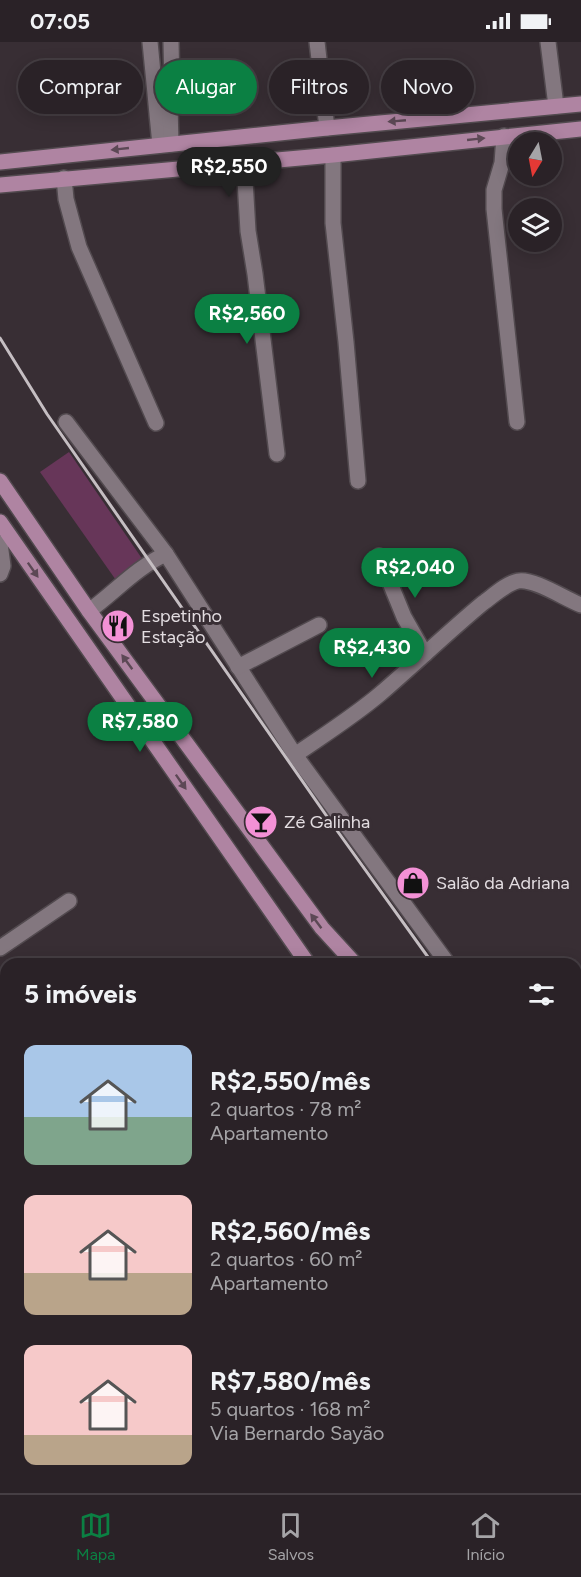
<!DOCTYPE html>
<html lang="pt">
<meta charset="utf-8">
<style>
body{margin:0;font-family:Figtree,sans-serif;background:#362f33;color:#f1f3f6;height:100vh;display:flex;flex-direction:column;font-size:22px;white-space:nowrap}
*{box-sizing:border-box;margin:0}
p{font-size:20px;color:#a5a4a7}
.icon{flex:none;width:33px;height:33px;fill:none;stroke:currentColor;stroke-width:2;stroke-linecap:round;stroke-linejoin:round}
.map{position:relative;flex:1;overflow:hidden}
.details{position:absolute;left:0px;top:916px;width:582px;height:536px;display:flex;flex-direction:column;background:#2a2227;border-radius:18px 18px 0 0;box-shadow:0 3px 15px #0003,0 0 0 2px #463f44}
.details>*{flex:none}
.guide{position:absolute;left:18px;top:18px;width:546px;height:54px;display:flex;gap:12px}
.needle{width:39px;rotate:190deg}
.fabs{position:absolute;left:508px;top:90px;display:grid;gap:12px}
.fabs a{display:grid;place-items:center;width:54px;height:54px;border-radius:50%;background:#2a2227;box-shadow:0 3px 15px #0003,0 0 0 2px #463f44;font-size:30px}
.price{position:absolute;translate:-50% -51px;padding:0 14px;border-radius:21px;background:#0b8043;color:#fff;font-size:20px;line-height:39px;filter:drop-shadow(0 2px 3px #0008)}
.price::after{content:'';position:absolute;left:50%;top:36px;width:18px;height:14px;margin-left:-9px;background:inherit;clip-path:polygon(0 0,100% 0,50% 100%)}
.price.current{background:#222;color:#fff}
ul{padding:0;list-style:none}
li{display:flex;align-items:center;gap:18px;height:150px;padding:0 24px}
li span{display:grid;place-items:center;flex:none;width:168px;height:120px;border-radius:12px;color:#555}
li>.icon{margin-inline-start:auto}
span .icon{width:72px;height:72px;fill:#fffc;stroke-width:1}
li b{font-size:26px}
h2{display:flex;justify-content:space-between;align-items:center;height:72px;padding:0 24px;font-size:26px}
.tag{padding:0 21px;border-radius:27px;background:#2a2227;box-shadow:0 3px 15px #0003,0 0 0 2px #463f44;font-size:21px;line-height:54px}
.tag.current{background:#0b8043;color:#fff}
.status{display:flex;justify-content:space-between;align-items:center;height:42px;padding:0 30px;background:#2a2227;direction:ltr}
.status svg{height:16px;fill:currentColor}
.tab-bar{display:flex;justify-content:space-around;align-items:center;height:84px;border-top:2px solid #463f44;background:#2a2227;font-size:16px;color:#a5a4a7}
.tab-bar a{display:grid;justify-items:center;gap:3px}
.tab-bar .current{color:#0b8043}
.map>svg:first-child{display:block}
.green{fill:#673659}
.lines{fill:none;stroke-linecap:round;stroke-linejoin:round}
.stream{stroke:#864173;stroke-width:3}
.minor-casing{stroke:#524a4f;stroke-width:18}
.major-casing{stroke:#524a4f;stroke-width:18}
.minor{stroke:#83777f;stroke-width:15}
.major{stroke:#af84a2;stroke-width:15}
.rail{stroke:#c5bec2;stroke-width:3}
.oneway{fill:#5c4855}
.labels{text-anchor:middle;stroke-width:6;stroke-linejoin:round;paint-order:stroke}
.poi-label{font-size:18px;fill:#e3dde1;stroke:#382e34;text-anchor:start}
</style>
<div class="status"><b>07:05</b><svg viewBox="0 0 49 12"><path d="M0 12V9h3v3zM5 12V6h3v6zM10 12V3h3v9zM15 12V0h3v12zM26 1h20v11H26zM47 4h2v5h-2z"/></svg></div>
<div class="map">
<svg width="581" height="1451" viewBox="0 0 581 1451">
<rect width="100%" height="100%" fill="#382e34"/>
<path class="green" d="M69 410 145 521 118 541 40 430Z"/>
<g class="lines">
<g class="stream">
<path d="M576 1274 581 1270"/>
<path d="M175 1451 182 1446"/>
</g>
<g class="minor-casing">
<g id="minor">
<path d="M150 0 160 103"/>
<path d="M171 0 172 43 170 63 171 102"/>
<path d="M317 0 327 86"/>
<path d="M548 0 556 64"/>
<path d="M504 94 502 121 494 148V167L517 380"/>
<path d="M333 113V181L346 300 358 439"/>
<path d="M244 121 248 189 255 232 277 412"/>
<path d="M64 136 66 157 79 205 156 381"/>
<path d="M66 380 166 512 295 713 448 922"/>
<path d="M0 501 3 524 0 532"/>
<path d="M379 514 404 575 425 612"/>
<path d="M89 569C115 550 137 525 166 512"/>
<path d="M238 625 319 583"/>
<path d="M295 713C324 693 354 674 380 652 415 622 448 590 483 561 493 554 505 542 518 539 534 536 565 557 581 563"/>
<path d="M0 906 69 859"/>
<path d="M0 1113 6 1109"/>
<path d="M0 1255 6 1264"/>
<path d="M0 1419 6 1413"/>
<path d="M131 1446 135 1451"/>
</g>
</g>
<g class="major-casing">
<g id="major">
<path d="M0 120 327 86 581 62"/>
<path d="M0 143 333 113 581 87"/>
<path d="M0 439 89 569 322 886 355 922"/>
<path d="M0 480 308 922"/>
<path d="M0 1205 6 1204"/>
<path d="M0 1223H6"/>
</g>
</g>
<use href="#minor" class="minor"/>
<use href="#major" class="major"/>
<g class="rail">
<path d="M0 296 47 372 328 776 433 922"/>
<path d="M576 1128 581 1135"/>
</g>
</g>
<defs><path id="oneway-solid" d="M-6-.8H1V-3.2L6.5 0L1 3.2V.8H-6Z" transform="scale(1.5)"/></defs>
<g class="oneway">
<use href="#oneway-solid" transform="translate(397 79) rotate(175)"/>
<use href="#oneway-solid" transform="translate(476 97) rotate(-6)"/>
<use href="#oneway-solid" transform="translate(120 107) rotate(174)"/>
<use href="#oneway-solid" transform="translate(33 528) rotate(55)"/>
<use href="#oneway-solid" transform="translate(127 620) rotate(-126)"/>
<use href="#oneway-solid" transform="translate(181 740) rotate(55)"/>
<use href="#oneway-solid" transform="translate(316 879) rotate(-127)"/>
</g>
<defs>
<g id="restaurant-disc" transform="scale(1.725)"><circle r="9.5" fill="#f391d6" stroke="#382e34"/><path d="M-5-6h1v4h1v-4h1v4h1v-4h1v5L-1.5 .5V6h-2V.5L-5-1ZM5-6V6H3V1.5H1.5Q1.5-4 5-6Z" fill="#111"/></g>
<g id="bar-disc" transform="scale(1.725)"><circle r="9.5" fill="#f391d6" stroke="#382e34"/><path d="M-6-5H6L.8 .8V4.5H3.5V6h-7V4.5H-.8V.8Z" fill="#111"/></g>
<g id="shop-disc" transform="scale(1.725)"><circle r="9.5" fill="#f391d6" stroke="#382e34"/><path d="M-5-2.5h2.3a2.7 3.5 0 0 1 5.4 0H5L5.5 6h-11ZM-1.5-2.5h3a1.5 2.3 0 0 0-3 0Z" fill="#111"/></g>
</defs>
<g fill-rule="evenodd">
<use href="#restaurant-disc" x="118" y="584"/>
<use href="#bar-disc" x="261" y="780"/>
<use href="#shop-disc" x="413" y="841"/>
</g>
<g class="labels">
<g class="poi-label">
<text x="141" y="580">Espetinho<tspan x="141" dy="21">Estação</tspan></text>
<text x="284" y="786">Zé Galinha</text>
<text x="436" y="847">Salão da Adriana</text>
</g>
</g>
</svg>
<div class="fabs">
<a><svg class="needle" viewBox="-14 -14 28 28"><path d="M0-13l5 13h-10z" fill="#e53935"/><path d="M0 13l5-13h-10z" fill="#a5a4a7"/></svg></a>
<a><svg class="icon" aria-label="layers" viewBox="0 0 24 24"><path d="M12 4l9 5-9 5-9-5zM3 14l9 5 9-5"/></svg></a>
</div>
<b class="price current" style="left:229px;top:156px">R$2,550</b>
<b class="price" style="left:247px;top:303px">R$2,560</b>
<b class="price" style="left:415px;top:557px">R$2,040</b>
<b class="price" style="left:372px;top:637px">R$2,430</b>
<b class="price" style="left:140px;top:711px">R$7,580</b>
<div class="guide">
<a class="tag">Comprar</a>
<a class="tag current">Alugar</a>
<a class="tag">Filtros</a>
<a class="tag">Novo</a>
</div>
<section class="details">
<h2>5 imóveis<svg class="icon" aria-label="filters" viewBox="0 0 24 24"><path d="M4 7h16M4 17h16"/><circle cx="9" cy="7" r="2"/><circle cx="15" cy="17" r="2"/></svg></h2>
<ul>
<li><span style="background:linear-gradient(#a9c7e8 60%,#7fa58c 0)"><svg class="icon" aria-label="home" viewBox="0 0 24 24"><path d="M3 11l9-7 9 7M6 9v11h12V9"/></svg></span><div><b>R$2,550/mês</b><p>2 quartos · 78 m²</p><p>Apartamento</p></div></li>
<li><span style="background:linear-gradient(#f6c9c9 65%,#b9a48a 0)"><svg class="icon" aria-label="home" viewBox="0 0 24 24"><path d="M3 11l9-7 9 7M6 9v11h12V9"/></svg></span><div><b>R$2,560/mês</b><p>2 quartos · 60 m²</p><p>Apartamento</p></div></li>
<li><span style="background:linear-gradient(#f6c9c9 75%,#b9a48a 0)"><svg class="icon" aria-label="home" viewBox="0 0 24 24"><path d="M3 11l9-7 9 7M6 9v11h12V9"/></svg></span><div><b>R$7,580/mês</b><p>5 quartos · 168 m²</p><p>Via Bernardo Sayão</p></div></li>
</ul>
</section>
</div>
<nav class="tab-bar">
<a class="current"><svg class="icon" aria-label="map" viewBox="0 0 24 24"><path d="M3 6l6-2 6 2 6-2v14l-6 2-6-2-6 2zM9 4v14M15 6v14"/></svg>Mapa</a>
<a><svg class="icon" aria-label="saved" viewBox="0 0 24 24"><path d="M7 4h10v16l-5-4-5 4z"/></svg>Salvos</a>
<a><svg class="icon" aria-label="home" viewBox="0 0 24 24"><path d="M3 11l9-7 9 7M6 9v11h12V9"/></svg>Início</a>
</nav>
